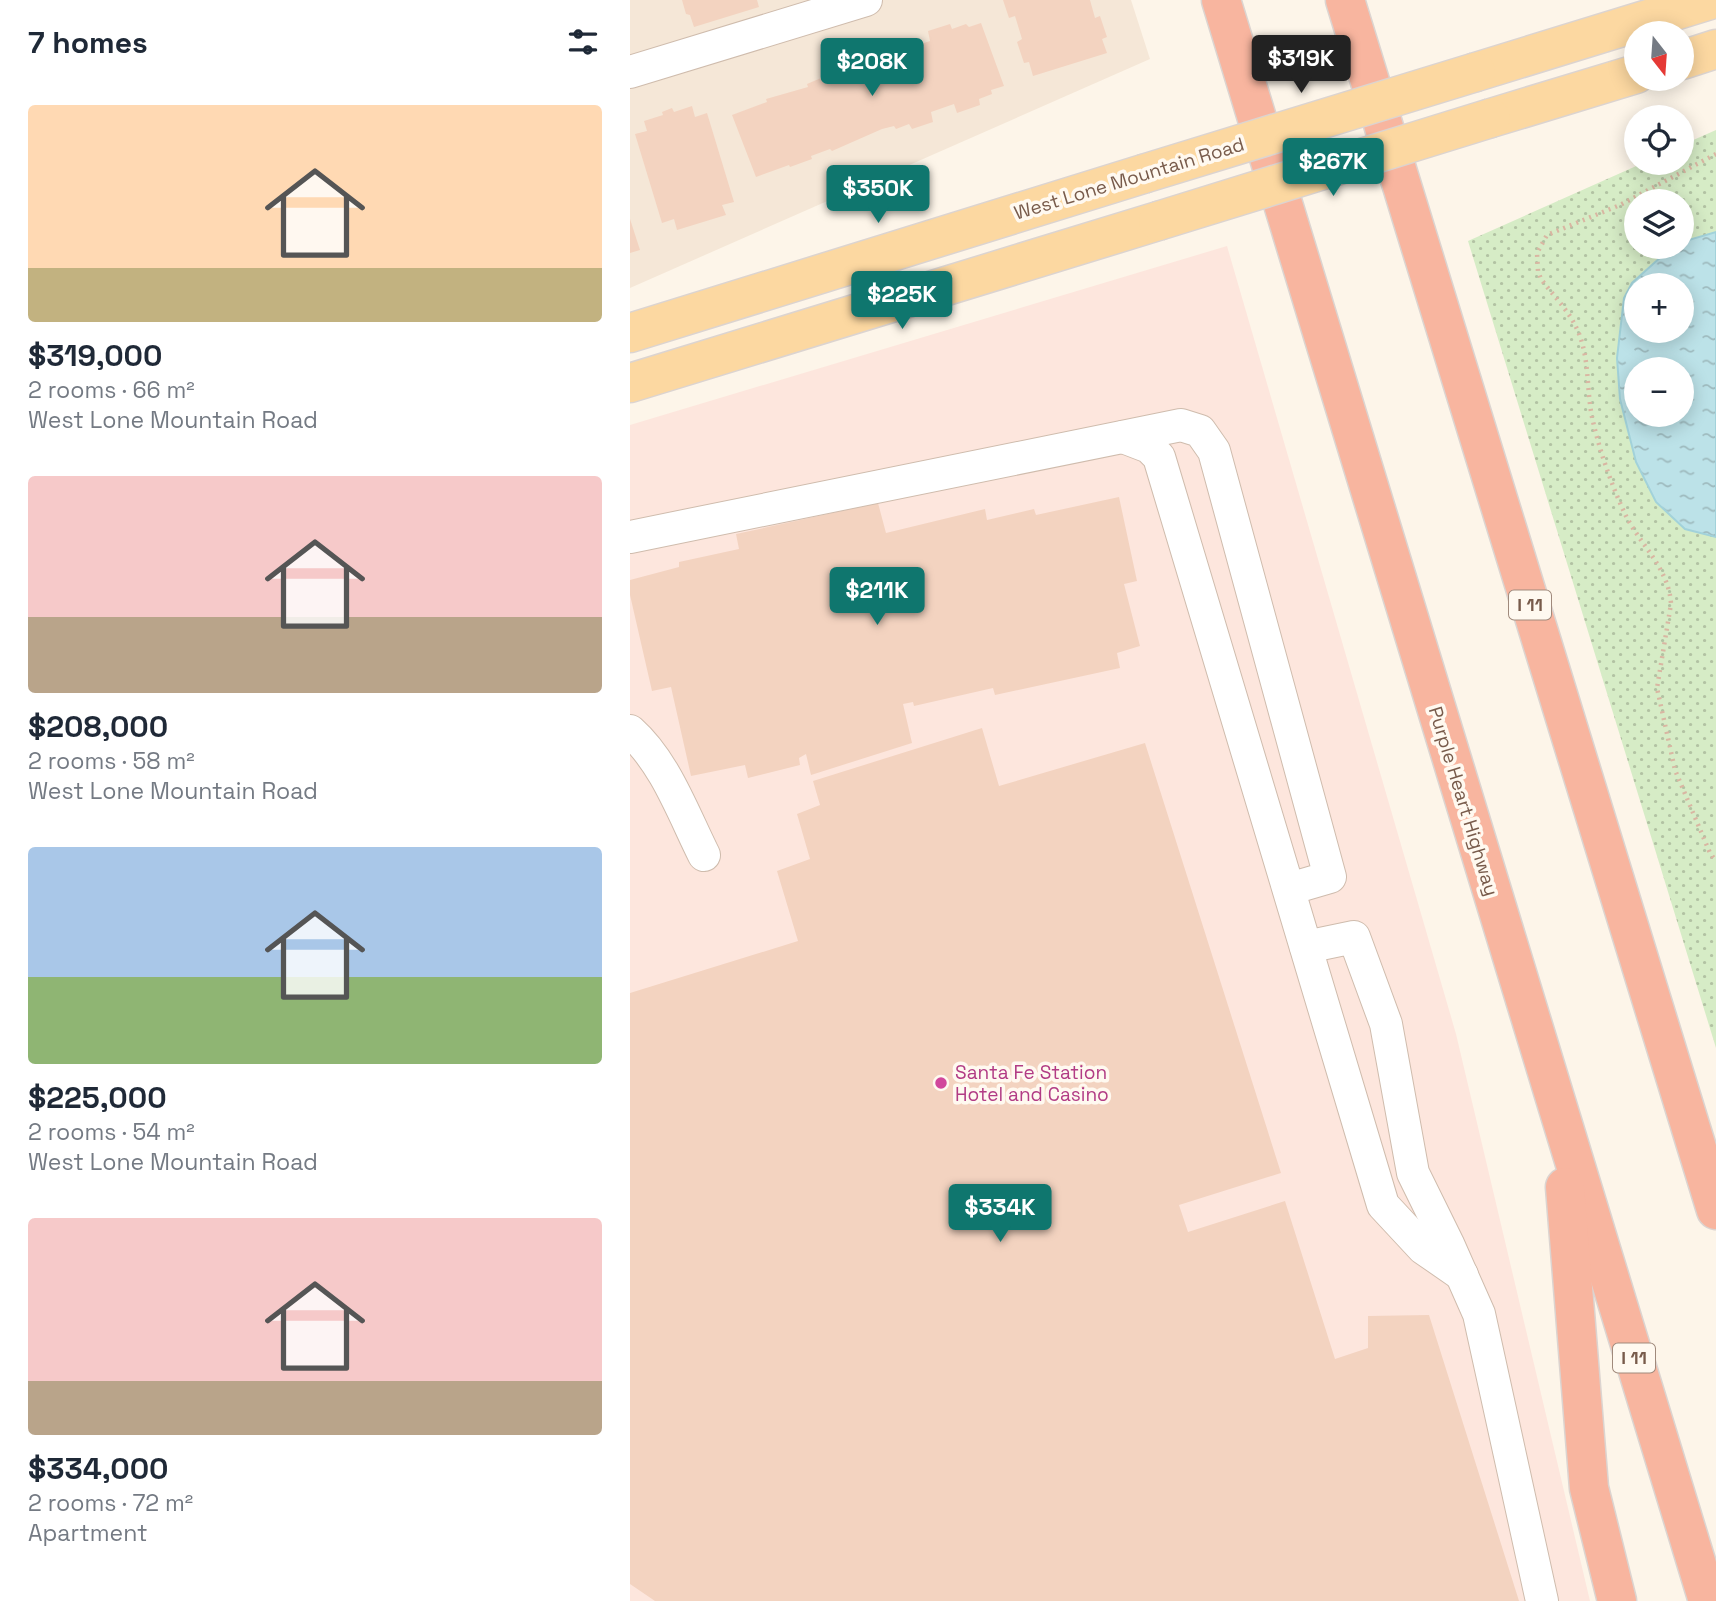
<!DOCTYPE html>
<meta charset="utf-8">
<style>
body{margin:0;font-family:"Space Grotesk",sans-serif;background:#f6f6f7;color:#1f2937;height:100vh;display:flex;flex-direction:column;font-size:26px;white-space:nowrap}
*{box-sizing:border-box;margin:0}
p{font-size:23px;color:#747a83}
.icon{flex:none;width:38px;height:38px;fill:none;stroke:currentColor;stroke-width:2;stroke-linecap:round;stroke-linejoin:round}
.map{position:relative;flex:1;overflow:hidden}
.details{display:flex;flex-direction:column;background:#fff;width:630px}
.details>*{flex:none}
.needle{width:46px;rotate:163deg}
.fabs{position:absolute;left:994px;top:21px;display:grid;gap:14px}
.fabs a{display:grid;place-items:center;width:70px;height:70px;border-radius:50%;background:#fff;box-shadow:0 4px 18px #0003;font-size:35px}
.price{position:absolute;translate:-50% -60px;padding:0 16px;border-radius:7px;background:#0f766e;color:#fff;font-size:23px;line-height:46px;filter:drop-shadow(0 2px 4px #0008)}
.price::after{content:'';position:absolute;left:50%;top:42px;width:21px;height:16px;margin-left:-10px;background:inherit;clip-path:polygon(0 0,100% 0,50% 100%)}
.price.active{background:#222;color:#fff}
ul{padding:0;list-style:none}
li{display:grid;align-content:center;gap:14px;height:371px;padding:0 28px}
li span{display:grid;place-items:center;height:217px;border-radius:7px;color:#555}
li>.icon{margin-inline-start:auto}
span .icon{width:126px;height:126px;fill:#fffc;stroke-width:1}
li b{font-size:30px}
h2{display:flex;justify-content:space-between;align-items:center;height:84px;padding:0 28px;font-size:30px}
main{display:flex;flex:1;min-height:0}
.map>svg:first-child{display:block}
.residential{fill:#f5e7d7}
.commercial{fill:#fde6dd}
.grass{fill:url(#grass-dots);fill-rule:evenodd}
.water{fill:url(#water-ripples);stroke:#a2d2da;stroke-width:2;fill-rule:evenodd}
.building{fill:#f3d3c0}
.lines{fill:none;stroke-linecap:round;stroke-linejoin:round}
.minor-casing{stroke:#cfbcad;stroke-width:34}
.major-casing{stroke:#dcd4d0;stroke-width:41}
.highway-casing{stroke:#dcd4d0;stroke-width:41}
.path{stroke:#d9b6a2;stroke-width:4.5;stroke-dasharray:2 5;stroke-linecap:butt}
.minor{stroke:#fff;stroke-width:32}
.major{stroke:#fcd8a1;stroke-width:38}
.highway{stroke:#f8b59f;stroke-width:38}
.major-bridge-casing{stroke:#dcd4d0;stroke-width:41;stroke-linecap:butt}
.major-bridge{stroke:#fcd8a1;stroke-width:38}
.hotel-dot{fill:#d1479c;stroke:#fff9f0;stroke-width:2.5}
.labels{text-anchor:middle;stroke-width:7;stroke-linejoin:round;paint-order:stroke}
.shield{fill:#fff9f0;stroke:#a08a7c;stroke-width:2}
.shield-label{font-size:18px;font-weight:bold;fill:#785b4b}
.street-label{font-size:19px;fill:#785b4b;stroke:#fff9f0}
.hotel-label{font-size:19px;fill:#b23c85;stroke:#fff9f0;text-anchor:start}
</style>
<main>
<section class="details">
<h2>7 homes<svg class="icon" aria-label="filters" viewBox="0 0 24 24"><path d="M4 7h16M4 17h16"/><circle cx="9" cy="7" r="2"/><circle cx="15" cy="17" r="2"/></svg></h2>
<ul>
<li><span style="background:linear-gradient(#ffd9b3 75%,#c2b280 0)"><svg class="icon" aria-label="home" viewBox="0 0 24 24"><path d="M3 11l9-7 9 7M6 9v11h12V9"/></svg></span><div><b>$319,000</b><p>2 rooms · 66 m²</p><p>West Lone Mountain Road</p></div></li>
<li><span style="background:linear-gradient(#f6c9c9 65%,#b9a48a 0)"><svg class="icon" aria-label="home" viewBox="0 0 24 24"><path d="M3 11l9-7 9 7M6 9v11h12V9"/></svg></span><div><b>$208,000</b><p>2 rooms · 58 m²</p><p>West Lone Mountain Road</p></div></li>
<li><span style="background:linear-gradient(#a9c7e8 60%,#8fb573 0)"><svg class="icon" aria-label="home" viewBox="0 0 24 24"><path d="M3 11l9-7 9 7M6 9v11h12V9"/></svg></span><div><b>$225,000</b><p>2 rooms · 54 m²</p><p>West Lone Mountain Road</p></div></li>
<li><span style="background:linear-gradient(#f6c9c9 75%,#b9a48a 0)"><svg class="icon" aria-label="home" viewBox="0 0 24 24"><path d="M3 11l9-7 9 7M6 9v11h12V9"/></svg></span><div><b>$334,000</b><p>2 rooms · 72 m²</p><p>Apartment</p></div></li>
</ul>
</section>
<div class="map">
<svg width="1086" height="1601" viewBox="0 0 1086 1601">
<defs>
<pattern id="grass-dots" width="8" height="8" patternUnits="userSpaceOnUse" patternTransform="scale(1.75)"><rect width="8" height="8" fill="#d6ecc6"/><path d="M2 2h.1M6 6h.1" fill="none" stroke="#b2c2a3" stroke-width="1.8" stroke-linecap="round"/></pattern>
<pattern id="water-ripples" width="26" height="14" patternUnits="userSpaceOnUse" patternTransform="scale(1.75)"><rect width="26" height="14" fill="#bce2e8"/><path d="M2 4q2-2 4 0t4 0M15 11q2-2 4 0t4 0" fill="none" stroke="#9ebabe"/></pattern>
</defs>
<rect width="100%" height="100%" fill="#fdf5e9"/>
<path class="residential" d="M0 0H501L520 59 0 288Z"/>
<path class="commercial" d="M597 246 826 1034 960 1601H0V425Z"/>
<path class="grass" d="M1086 130V1048L838 241 1013 163H1052V145ZM1006 201H1052V247H1006ZM1006 285H1052V331H1006ZM1006 369H1052V415H1006Z"/>
<path class="water" d="M1086 232V537L1055 529 1026 502 1006 462 990 399 987 358 994 298 1002 283 1042 247H1052V242ZM1006 285H1052V331H1006ZM1006 369H1052V415H1006Z"/>
<g class="building">
<path d="M52 0H127L129 7 64 27 60 15 56 14Z"/>
<path d="M373 0H460L465 18 470 16 477 37 472 39 477 53 403 76 399 62 394 63 387 42 392 39 385 16 379 18Z"/>
<path d="M351 23 374 86 361 90 362 94 349 99 350 105 327 113 324 104 301 112 303 122 282 129 279 124 266 129 264 126 252 129 202 151 200 149 181 156 182 159 160 167 159 165 126 177 102 115 137 102 136 99 178 87 177 84 198 75 199 78 229 68 241 62 240 58 252 54V47L273 40 275 44 279 43 282 47 300 41 298 31 320 24 322 29 336 24 339 27Z"/>
<path d="M62 106 65 117 77 113 104 202 92 205 96 215 47 230 44 219 32 223 5 134 17 131 14 121 33 115 32 112 42 108 44 112Z"/>
<path d="M0 219 10 250 0 253Z"/>
<path d="M489 497 507 581 494 584 510 646 487 653 490 668 365 695 363 688 284 706 283 702 273 704 282 743 181 775 176 754 169 758 170 765 118 778 115 765 61 776 41 687 22 691 0 595V580L49 567V562L109 549 106 534 248 503 256 533 355 509 357 520 404 509 406 515Z"/>
<path d="M352 728 369 786 515 743 651 1173 549 1205 558 1232 655 1201 705 1359 738 1348V1316L799 1315 889 1601H25L0 1584V993L168 941 147 871 180 859 167 814 190 805 183 781Z"/>
</g>
<g class="lines">
<g class="minor-casing">
<g id="minor">
<path d="M0 72 236 0"/>
<path d="M493 437 519 447 529 457 753 1205 793 1248 832 1275"/>
<path d="M0 537 551 425 570 431 584 451 700 877 659 889"/>
<path d="M0 731C35 762 53 813 74 855"/>
<path d="M676 947 724 937 756 1024 783 1173 818 1244 849 1314 912 1601"/>
</g>
</g>
<g class="major-casing">
<g id="major">
<path d="M1052 60 1086 49"/>
<path d="M846 72 1080 0"/>
<path d="M861 118 1006 74"/>
<path d="M0 333 513 174"/>
<path d="M0 383 528 221"/>
</g>
</g>
<g class="highway-casing">
<g id="highway">
<path d="M591 0 1078 1601"/>
<path d="M715 0 1086 1210"/>
<path d="M935 1187 959 1488 987 1601"/>
</g>
</g>
<path class="path" d="M1086 154 990 205 917 235 907 253 908 271 911 279C922 294 938 310 946 327 960 355 956 387 962 417 969 449 981 484 995 514 1010 545 1039 568 1041 604L1027 688 1045 770 1080 853 1086 861"/>
<use href="#minor" class="minor"/>
<use href="#major" class="major"/>
<use href="#highway" class="highway"/>
<g class="major-bridge-casing">
<g id="major-bridge">
<path d="M513 174 846 72"/>
<path d="M528 221 861 118"/>
</g>
</g>
<use href="#major-bridge" class="major-bridge"/>
</g>
<circle class="hotel-dot" cx="311" cy="1083" r="7"/>
<g class="labels">
<g class="shield">
<rect x="879" y="590.5" width="42" height="29" rx="5"/>
<rect x="983" y="1343.5" width="42" height="29" rx="5"/>
</g>
<g class="shield-label">
<text x="900" y="611">I 11</text>
<text x="1004" y="1364">I 11</text>
</g>
<g class="street-label">
<text transform="translate(499 178) rotate(-17)" y="7">West Lone Mountain Road</text>
<text transform="translate(834 801) rotate(73)" y="7">Purple Heart Highway</text>
</g>
<g class="hotel-label">
<text x="325" y="1079">Santa Fe Station<tspan x="325" dy="22">Hotel and Casino</tspan></text>
</g>
</g>
</svg>
<div class="fabs">
<a><svg class="needle" viewBox="-14 -14 28 28"><path d="M0-13l5 13h-10z" fill="#e53935"/><path d="M0 13l5-13h-10z" fill="#747a83"/></svg></a>
<a><svg class="icon" aria-label="locate" viewBox="0 0 24 24"><circle cx="12" cy="12" r="6"/><path d="M12 2v4M12 18v4M2 12h4M18 12h4"/></svg></a>
<a><svg class="icon" aria-label="layers" viewBox="0 0 24 24"><path d="M12 4l9 5-9 5-9-5zM3 14l9 5 9-5"/></svg></a>
<a>+</a>
<a>−</a>
</div>
<b class="price active" style="left:671px;top:95px">$319K</b>
<b class="price" style="left:242px;top:98px">$208K</b>
<b class="price" style="left:703px;top:198px">$267K</b>
<b class="price" style="left:248px;top:225px">$350K</b>
<b class="price" style="left:272px;top:331px">$225K</b>
<b class="price" style="left:247px;top:627px">$211K</b>
<b class="price" style="left:370px;top:1244px">$334K</b>
</div>
</main>
